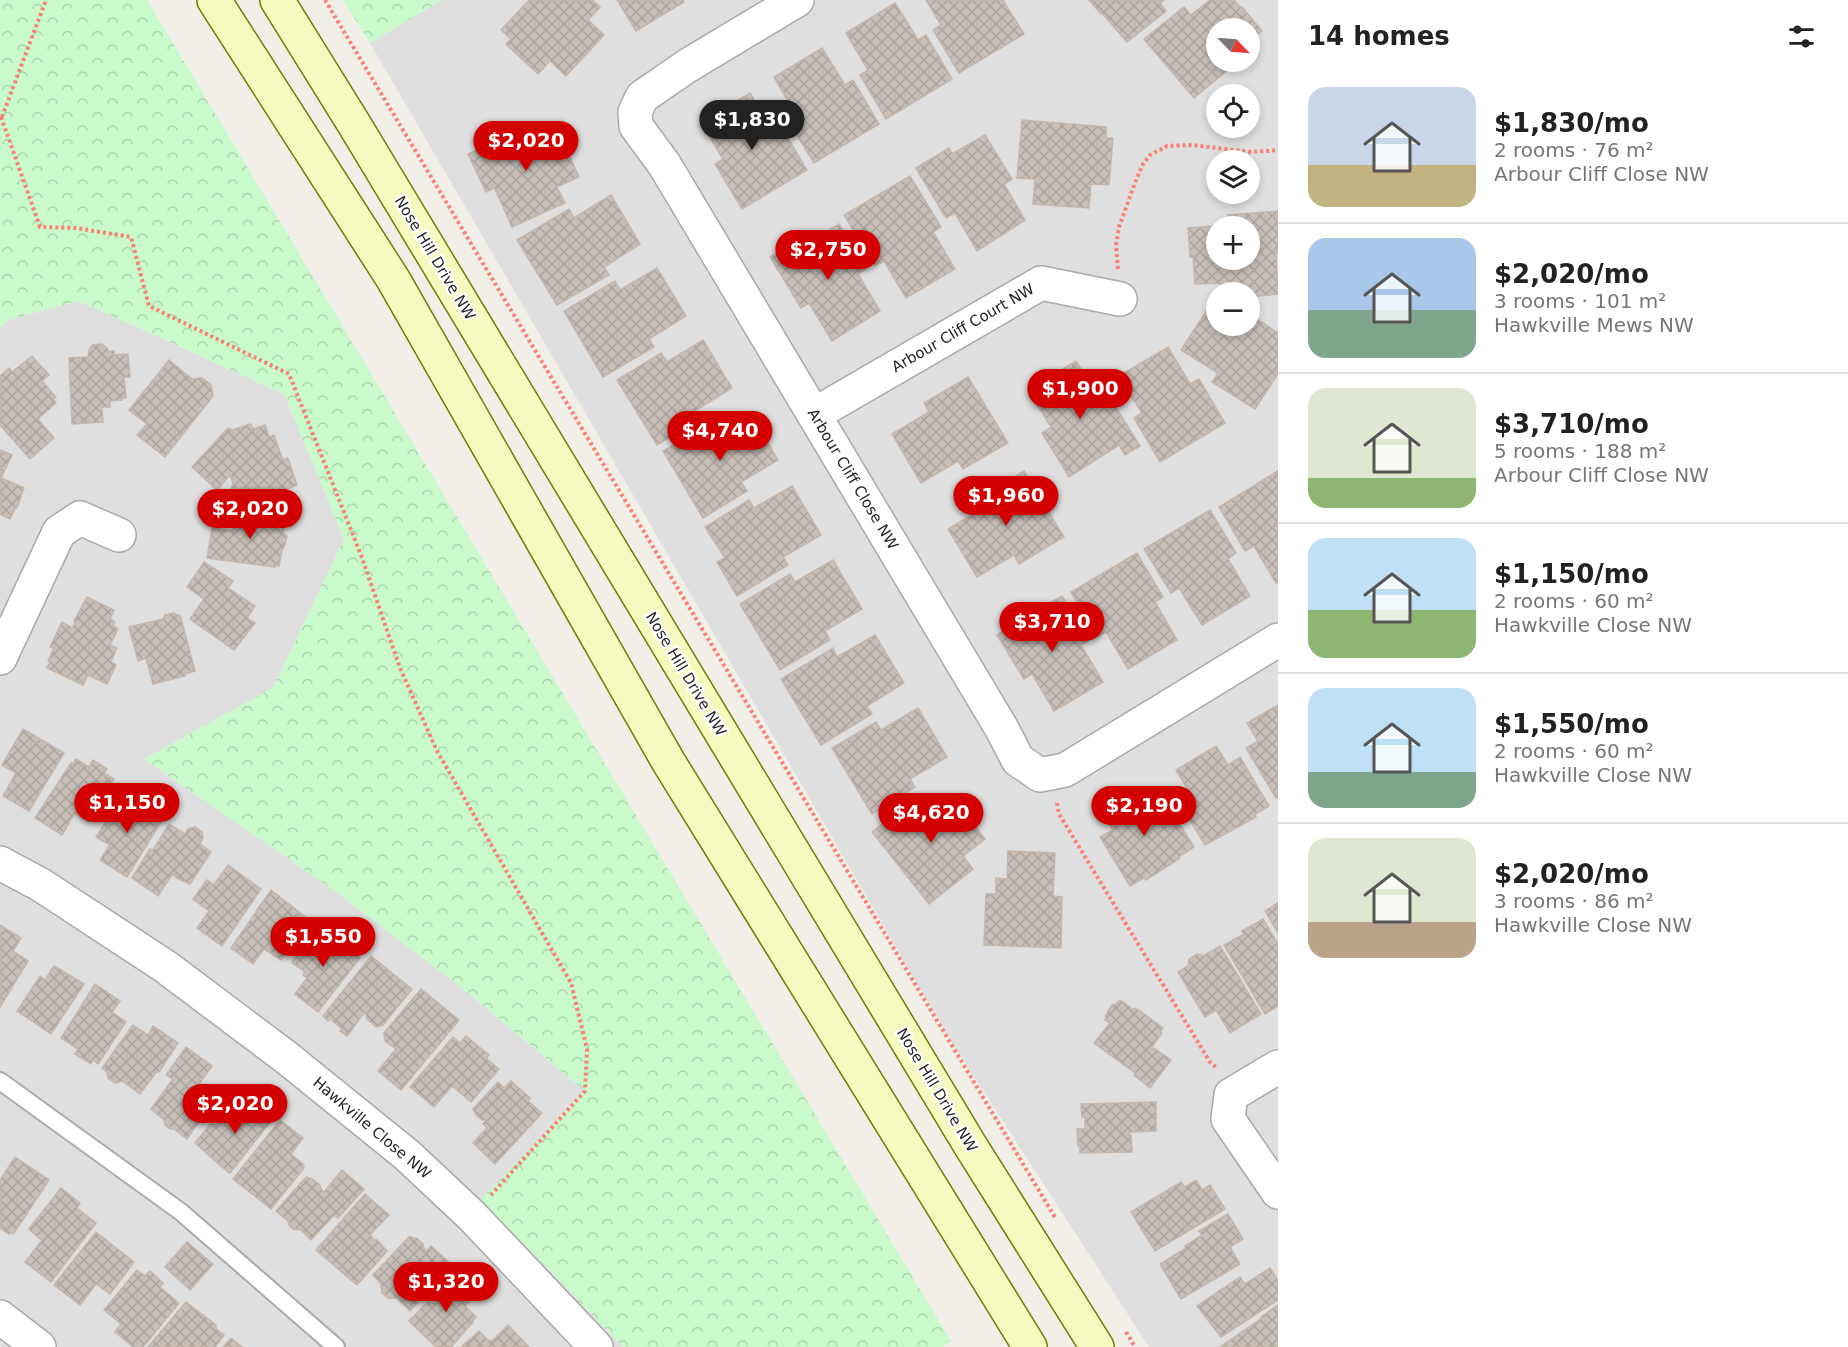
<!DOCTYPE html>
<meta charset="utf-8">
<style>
body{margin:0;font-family:"DejaVu Sans",sans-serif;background:#f2f2f2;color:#222;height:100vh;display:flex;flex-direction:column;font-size:22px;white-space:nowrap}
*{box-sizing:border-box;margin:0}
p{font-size:20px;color:#767676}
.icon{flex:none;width:33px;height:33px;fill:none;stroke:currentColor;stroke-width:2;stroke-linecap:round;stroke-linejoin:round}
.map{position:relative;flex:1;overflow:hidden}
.side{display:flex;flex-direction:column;background:#fff;width:570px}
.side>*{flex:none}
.needle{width:39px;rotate:115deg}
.controls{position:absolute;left:1206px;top:18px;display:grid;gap:12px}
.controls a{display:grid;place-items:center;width:54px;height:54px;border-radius:50%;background:#fff;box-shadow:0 3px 9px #0003;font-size:30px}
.price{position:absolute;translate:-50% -51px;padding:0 14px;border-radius:21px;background:#d40000;color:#fff;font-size:20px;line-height:39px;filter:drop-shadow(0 2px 3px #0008)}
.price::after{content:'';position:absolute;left:50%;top:36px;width:18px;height:14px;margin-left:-9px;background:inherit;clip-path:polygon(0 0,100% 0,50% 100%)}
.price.active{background:#222;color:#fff}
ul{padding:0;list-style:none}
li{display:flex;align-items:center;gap:18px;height:150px;padding:0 30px}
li+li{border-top:2px solid #e0e0e0}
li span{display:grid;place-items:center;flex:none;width:168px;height:120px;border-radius:18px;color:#555}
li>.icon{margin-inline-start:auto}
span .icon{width:72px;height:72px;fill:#fffc;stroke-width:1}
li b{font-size:26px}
h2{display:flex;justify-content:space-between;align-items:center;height:72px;padding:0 30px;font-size:26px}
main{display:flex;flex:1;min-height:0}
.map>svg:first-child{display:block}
.residential{fill:#e0dfdf;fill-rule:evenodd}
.park{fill:url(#park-crowns)}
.building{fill:url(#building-cross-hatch);stroke:#c4b6ab;stroke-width:1.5;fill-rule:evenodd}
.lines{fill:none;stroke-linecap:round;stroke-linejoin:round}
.service-casing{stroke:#a9a9a9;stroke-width:20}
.minor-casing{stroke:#a9a9a9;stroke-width:36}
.secondary-casing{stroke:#707d05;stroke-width:36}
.path{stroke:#fa8072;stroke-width:4;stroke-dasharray:3 3;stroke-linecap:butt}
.service{stroke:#fff;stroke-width:16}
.minor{stroke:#fff;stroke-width:33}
.secondary{stroke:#f7fabf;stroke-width:33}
.labels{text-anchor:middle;stroke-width:4.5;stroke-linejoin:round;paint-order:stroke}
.street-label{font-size:15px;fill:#222;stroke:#fff}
</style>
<main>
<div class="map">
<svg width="1278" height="1347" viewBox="0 0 1278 1347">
<defs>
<pattern id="park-crowns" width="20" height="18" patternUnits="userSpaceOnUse" patternTransform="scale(1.5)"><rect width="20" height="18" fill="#c8facc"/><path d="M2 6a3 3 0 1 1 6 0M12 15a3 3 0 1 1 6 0" fill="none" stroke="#acd6af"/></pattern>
<pattern id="building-cross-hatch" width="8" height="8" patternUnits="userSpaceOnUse" patternTransform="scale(1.5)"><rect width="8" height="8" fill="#c7bfb8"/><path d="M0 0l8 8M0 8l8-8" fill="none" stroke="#aba49e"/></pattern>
</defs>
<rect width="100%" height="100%" fill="#f2efe9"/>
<g class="residential">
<path d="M441 0H1278V1347H1149L949 1038 370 43ZM1216 28H1250V62H1216ZM1216 94H1250V128H1216ZM1216 160H1250V194H1216ZM1216 226H1250V260H1216ZM1216 292H1250V326H1216Z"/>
<path d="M79 301 284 394 344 539 273 688 144 759 335 891 462 988 585 1091 616 1338 623 1347H0V328L8 320Z"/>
</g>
<g class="park">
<path d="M0 0H147L951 1341 943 1347H623L481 1199 585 1091 462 988 335 891 144 759 273 688 344 539 284 394 79 301 8 320 0 328Z"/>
<path d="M343 0H442L370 43Z"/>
</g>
<g class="building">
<path d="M529 0H592L600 7 588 20 604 35 566 76 550 61 538 74 506 44 511 39 501 30Z"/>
<path d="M617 0H683L684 2 636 31Z"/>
<path d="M926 0H1003L1024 34 959 73 933 30 941 25Z"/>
<path d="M1089 0H1164L1160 3 1166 11 1127 42 1102 13 1101 14Z"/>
<path d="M1210 0H1234L1241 8 1242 7 1262 31 1250 41V28H1216V62H1231L1234 65 1194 98 1144 39 1184 7 1191 15Z"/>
<path d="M895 3 918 40 926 35 952 79 886 119 860 75 868 70 846 33Z"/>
<path d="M822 48 845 85 853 80 879 124 814 163 787 119 796 115 774 77Z"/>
<path d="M750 93 772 131 780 125 807 170 742 209 715 164 723 159 701 122Z"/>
<path d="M1022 120 1106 127V138H1113L1109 185 1091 184 1089 208 1033 204 1035 179 1017 178Z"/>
<path d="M559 123 572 152 568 153 579 177 557 187 565 203 512 227 495 189 494 188 486 192 468 154 517 131 521 140Z"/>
<path d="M985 135 1012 179 1004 184 1025 220 977 251 955 213 946 218 916 168 949 148 952 154Z"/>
<path d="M910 176 941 227 933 232 955 269 906 298 884 261 875 266 844 215Z"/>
<path d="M611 195 640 244 604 267 609 275 557 305 517 240 569 209 574 218Z"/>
<path d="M1278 211V253H1276L1278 294 1250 297V292H1221L1220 283 1195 284 1193 257H1190L1188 228 1229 225 1228 215ZM1216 226H1250V260H1216Z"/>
<path d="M839 224 866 269 858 274 880 311 832 341 809 303 801 308 770 257 803 237 807 244Z"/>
<path d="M657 268 686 316 649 339 654 347 603 377 564 311 615 281 620 290Z"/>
<path d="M1212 302 1216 305V326H1250L1254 317 1278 333V374L1255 409 1212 382 1218 373 1181 350Z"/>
<path d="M703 340 732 388 696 410 701 419 657 445 617 380 661 353 667 362Z"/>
<path d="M102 344 108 349V352L114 351V355L128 354 130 377H124L126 398H122V400L110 401V407H102L103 422 72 424 69 358 88 357 89 350 92 345Z"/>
<path d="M1168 347 1190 384 1199 379 1225 423 1160 462 1134 418 1142 413 1119 376Z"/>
<path d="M32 356 49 375 42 381 56 397 53 399 56 403 38 419 54 438 30 459 0 425V376L9 368 12 372Z"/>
<path d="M169 360 192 379 202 378 211 385 213 396 165 457 137 435 147 424 129 410Z"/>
<path d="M1076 361 1099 398 1107 393 1140 446 1125 455 1119 445 1069 477 1042 433 1051 427 1028 390Z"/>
<path d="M968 377 1008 443 963 469 958 461 921 483 892 434 929 412 924 403Z"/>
<path d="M749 411 778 460 741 482 747 491 703 518 663 451 707 425 712 434Z"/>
<path d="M251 424 253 429 265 425 269 437 274 435 283 460 288 458 297 485 281 491 282 495 254 504 253 500 242 503 235 500 231 489 233 484 230 475 217 490 192 467 228 428 232 430Z"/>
<path d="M0 450 12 455 1 478 24 488 17 508 16 507 10 519 0 514Z"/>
<path d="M1024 471 1064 537 1019 564 1014 555 977 577 948 529 985 507 980 498Z"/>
<path d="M1278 471V582L1276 583 1254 546 1245 551 1219 507Z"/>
<path d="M792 486 821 535 783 557 788 565 737 596 717 562 725 558 705 527 749 500 754 508Z"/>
<path d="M1210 510 1236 553 1228 559 1250 596 1202 625 1179 588 1171 593 1144 549Z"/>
<path d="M236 511 281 517 280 520H285L283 533 287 536 285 545 282 550 279 566 275 565V567L207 558 212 528 233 531Z"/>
<path d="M1137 553 1163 597 1155 602 1177 640 1128 669 1106 632 1097 637 1071 592Z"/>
<path d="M833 560 862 609 825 631 830 640 780 670 740 604 790 574 795 582Z"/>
<path d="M204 562 233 581 228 588 255 606 247 618 255 623 234 650 190 619 204 599 187 587Z"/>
<path d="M1062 596 1089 640 1081 645 1103 682 1054 711 1032 674 1024 679 997 635Z"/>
<path d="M87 597 114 610 110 619 115 622 113 626 118 629 110 645 117 648 111 662 116 665 107 684 88 675 83 685 47 668 50 662 48 661 53 650 55 651 56 649 50 647 62 622 72 628 75 622 74 621Z"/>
<path d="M174 613 177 615H180L195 671 185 674V676L153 684 146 658 138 661 129 627 163 619 165 615Z"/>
<path d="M875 635 904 683 867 706 872 714 821 745 781 679 833 648 837 657Z"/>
<path d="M1278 705V797L1276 798 1246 748 1258 741 1247 723Z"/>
<path d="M918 708 947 757 910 779 915 787 872 814 832 748 876 722 881 730Z"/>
<path d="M23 729 64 753 29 811 3 796 16 773 2 765Z"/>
<path d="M1216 746 1228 765 1240 757 1269 806 1254 815 1256 817 1205 845 1175 796 1187 788 1176 770Z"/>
<path d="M76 759 89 767 93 760 107 769 104 773 114 779 89 822 75 813 62 835 35 818 71 763 73 764Z"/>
<path d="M1141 787 1153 806 1164 799 1194 847 1179 857 1180 858 1146 880 1144 878 1130 886 1100 837 1113 830 1101 812Z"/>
<path d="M950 794 985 839 963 856 973 869 929 904 872 832 918 796 929 810Z"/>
<path d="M122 796 134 803 135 801 143 806 148 805 154 809V818L161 822 127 877 100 860 110 845 96 837Z"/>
<path d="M169 824 185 834 188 829 195 827 202 832 203 838 200 844 211 852 190 884 176 878V875L171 876 158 896 132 878 150 849 153 850Z"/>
<path d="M1008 851 1055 853 1053 896 1062 897 1061 948 984 945 986 894H996V878L1007 879Z"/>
<path d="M228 865 261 889 222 946 197 928 209 911 193 899 207 880 214 885Z"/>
<path d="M271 890 309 920 281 960 264 949 253 964 231 948Z"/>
<path d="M1278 903V933L1265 911Z"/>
<path d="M1263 919 1278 944V1006L1265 1014 1224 945 1244 934 1242 931Z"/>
<path d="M0 925 21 938 13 951 28 961 0 1007Z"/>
<path d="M315 931 322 937 325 932 360 958 318 1012 295 994 307 978 303 975 305 972 292 963 293 960Z"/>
<path d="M1220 946 1261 1014 1230 1033 1216 1010 1205 1017 1178 972 1188 966 1189 959 1197 954 1203 956Z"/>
<path d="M371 956 412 989 383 1025 376 1027 367 1019 365 1012 347 1036 340 1031 342 1029 330 1019 328 1021 323 1016Z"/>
<path d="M54 966 84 984 51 1034 17 1011 40 976 45 980Z"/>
<path d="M95 984 120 1001 112 1012 126 1022 98 1064 93 1060 91 1064 75 1054 78 1049 61 1038Z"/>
<path d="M421 989 459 1020 401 1090 378 1071 396 1049 385 1041 384 1033Z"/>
<path d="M1120 1000 1133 1009 1136 1008 1163 1028 1160 1032 1162 1033 1152 1047 1171 1060 1150 1088 1134 1075 1135 1073 1094 1043 1110 1023 1105 1020 1106 1018 1105 1016 1112 1005 1116 1004Z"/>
<path d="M133 1025 148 1035 153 1026 178 1043 159 1072 157 1071 140 1094 122 1081 115 1083 108 1078 107 1072 102 1068Z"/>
<path d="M466 1036 489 1055 486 1058 499 1069 471 1102 452 1086 434 1107 410 1087 453 1037 460 1043Z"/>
<path d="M186 1047 212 1066 196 1088 211 1096 214 1101 187 1139 174 1129H170L165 1125 164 1120 151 1109 173 1079 166 1075Z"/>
<path d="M511 1081 530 1098 528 1101 542 1113 495 1164 473 1143 487 1128 483 1124 486 1120H482L476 1115 473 1109 498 1082 504 1088Z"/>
<path d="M252 1097 275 1116 230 1173 228 1172 195 1143 216 1117 223 1122 228 1116 233 1121Z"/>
<path d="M1156 1102V1131L1129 1132V1136L1131 1135 1132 1152 1080 1153V1146H1078L1077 1129H1085V1117H1082L1081 1104Z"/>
<path d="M280 1120 303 1138 291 1154 304 1165 302 1167 304 1168 271 1209 233 1179Z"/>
<path d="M15 1157 49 1180 14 1233 9 1234 0 1228V1180Z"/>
<path d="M342 1170 364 1189 338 1218 334 1215 311 1240 301 1230 293 1229 289 1225 288 1221 276 1211 306 1177 312 1179 320 1185 321 1189 324 1192Z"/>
<path d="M1196 1180 1202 1190 1210 1185 1225 1209 1155 1251 1131 1212 1181 1182 1185 1187Z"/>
<path d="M61 1188 80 1203 77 1208 96 1223 51 1282 25 1262 43 1239H40L29 1229Z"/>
<path d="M365 1194 389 1215 370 1235 374 1240H377L387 1251 357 1285 316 1250Z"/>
<path d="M1228 1214 1243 1239 1230 1247 1240 1264 1181 1299 1160 1264 1186 1248 1185 1246 1202 1235 1199 1231Z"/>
<path d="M96 1232 134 1262 110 1294 96 1284 80 1305 54 1285Z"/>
<path d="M410 1236 413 1238H416L423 1244 425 1252 431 1246 453 1266 410 1311 397 1298H388L382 1293 381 1284 373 1275Z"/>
<path d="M187 1242 213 1264 190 1290 165 1267Z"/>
<path d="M1270 1268 1278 1280V1300L1221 1337 1197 1306 1240 1277 1245 1284Z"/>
<path d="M137 1270 145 1276 150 1271 163 1283 160 1287 179 1303 143 1347H133L115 1332 121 1324 104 1310Z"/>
<path d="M453 1271 476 1294 465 1306 476 1317 472 1321 473 1322 451 1347H436L409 1321 439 1291 437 1290Z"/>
<path d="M186 1302 216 1325V1329L224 1335 215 1347H148Z"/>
<path d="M1278 1305V1347H1220L1262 1318 1261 1317Z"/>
<path d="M508 1325 529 1347H461L479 1331 489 1341 493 1340Z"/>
<path d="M231 1338 242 1347H223Z"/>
</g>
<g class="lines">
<g class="service-casing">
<path id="service" d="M0 1081 181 1212 336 1347"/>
</g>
<g class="minor-casing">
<g id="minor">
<path d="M797 0 687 66 642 97 635 112 636 126 664 164 1002 729 1018 760 1040 775 1065 770 1278 640"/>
<path d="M815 414 1041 283 1120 299"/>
<path d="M0 658 59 532 80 518 119 535"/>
<path d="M0 863 41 885 166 967 287 1058 407 1155 472 1216 596 1347"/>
<path d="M1278 1067 1231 1095 1228 1119 1278 1192"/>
<path d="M0 1317 39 1347"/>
</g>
</g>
<g class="secondary-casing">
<g id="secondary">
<path d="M214 0 393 279 668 761 1030 1347"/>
<path d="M277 0 354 124 970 1145 1097 1347"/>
</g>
</g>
<g class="path">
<path d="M325 0 1056 1219"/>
<path d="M1 117 40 227 76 228 131 237 149 306 289 374 361 555 400 668 437 751 571 983 587 1049 585 1091 491 1195"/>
<path d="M2 117 46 0"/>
<path d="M1118 269 1116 245 1119 227 1136 180 1143 164 1150 155 1167 146 1192 145 1251 152 1278 150"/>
<path d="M1057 803 1059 814 1210 1062 1217 1068"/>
<path d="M1126 1332 1135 1347"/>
</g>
<use href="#service" class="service"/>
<use href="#minor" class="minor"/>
<use href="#secondary" class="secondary"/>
</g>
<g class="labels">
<g class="street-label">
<text transform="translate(435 258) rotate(59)" y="5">Nose Hill Drive NW</text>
<text transform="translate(963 328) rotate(-30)" y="5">Arbour Cliff Court NW</text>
<text transform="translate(853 479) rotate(59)" y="5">Arbour Cliff Close NW</text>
<text transform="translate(686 674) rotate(59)" y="5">Nose Hill Drive NW</text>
<text transform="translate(937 1090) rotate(59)" y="5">Nose Hill Drive NW</text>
<text transform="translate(372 1128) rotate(40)" y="5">Hawkville Close NW</text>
</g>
</g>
</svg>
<div class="controls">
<a><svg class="needle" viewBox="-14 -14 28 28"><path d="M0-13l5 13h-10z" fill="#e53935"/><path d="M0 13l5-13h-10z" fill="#767676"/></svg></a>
<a><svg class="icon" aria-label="locate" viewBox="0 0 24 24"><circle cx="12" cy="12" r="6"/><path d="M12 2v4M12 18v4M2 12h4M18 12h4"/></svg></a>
<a><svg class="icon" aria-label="layers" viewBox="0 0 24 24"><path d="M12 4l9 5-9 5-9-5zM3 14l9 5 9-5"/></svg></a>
<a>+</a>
<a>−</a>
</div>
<b class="price active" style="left:752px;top:151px">$1,830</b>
<b class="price" style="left:526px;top:172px">$2,020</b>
<b class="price" style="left:828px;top:281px">$2,750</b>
<b class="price" style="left:1080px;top:420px">$1,900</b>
<b class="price" style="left:720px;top:462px">$4,740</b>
<b class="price" style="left:1006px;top:527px">$1,960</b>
<b class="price" style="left:250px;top:540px">$2,020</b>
<b class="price" style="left:1052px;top:653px">$3,710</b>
<b class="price" style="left:127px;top:834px">$1,150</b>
<b class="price" style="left:1144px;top:837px">$2,190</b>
<b class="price" style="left:931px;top:844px">$4,620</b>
<b class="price" style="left:323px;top:968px">$1,550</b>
<b class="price" style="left:235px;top:1135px">$2,020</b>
<b class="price" style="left:446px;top:1313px">$1,320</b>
</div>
<section class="side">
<h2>14 homes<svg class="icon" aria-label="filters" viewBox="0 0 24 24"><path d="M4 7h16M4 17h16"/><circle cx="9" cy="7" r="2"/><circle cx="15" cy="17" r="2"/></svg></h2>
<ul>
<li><span style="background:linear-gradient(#c9d6e8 65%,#c2b280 0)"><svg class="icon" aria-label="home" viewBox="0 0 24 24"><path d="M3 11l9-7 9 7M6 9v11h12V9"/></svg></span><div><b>$1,830/mo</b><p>2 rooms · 76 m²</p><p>Arbour Cliff Close NW</p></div></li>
<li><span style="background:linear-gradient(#a9c7e8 60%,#7fa58c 0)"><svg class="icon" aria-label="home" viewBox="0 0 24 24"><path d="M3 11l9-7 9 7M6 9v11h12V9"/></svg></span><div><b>$2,020/mo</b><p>3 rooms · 101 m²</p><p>Hawkville Mews NW</p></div></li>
<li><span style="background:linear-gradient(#dfe7d0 75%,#8fb573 0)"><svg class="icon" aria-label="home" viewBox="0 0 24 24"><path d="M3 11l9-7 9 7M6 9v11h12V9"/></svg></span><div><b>$3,710/mo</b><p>5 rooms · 188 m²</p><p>Arbour Cliff Close NW</p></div></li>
<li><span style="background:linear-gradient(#bfe0f5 60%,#8fb573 0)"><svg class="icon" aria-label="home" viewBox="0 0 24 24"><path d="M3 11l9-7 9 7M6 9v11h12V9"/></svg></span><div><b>$1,150/mo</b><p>2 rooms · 60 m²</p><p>Hawkville Close NW</p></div></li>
<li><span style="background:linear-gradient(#bfe0f5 70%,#7fa58c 0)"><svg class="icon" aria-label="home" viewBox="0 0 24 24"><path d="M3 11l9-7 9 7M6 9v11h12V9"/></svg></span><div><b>$1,550/mo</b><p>2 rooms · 60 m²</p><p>Hawkville Close NW</p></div></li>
<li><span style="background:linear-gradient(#dfe7d0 70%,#b9a48a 0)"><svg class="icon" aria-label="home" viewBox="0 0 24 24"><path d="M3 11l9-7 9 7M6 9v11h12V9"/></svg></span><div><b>$2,020/mo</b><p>3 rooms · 86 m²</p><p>Hawkville Close NW</p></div></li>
</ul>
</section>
</main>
